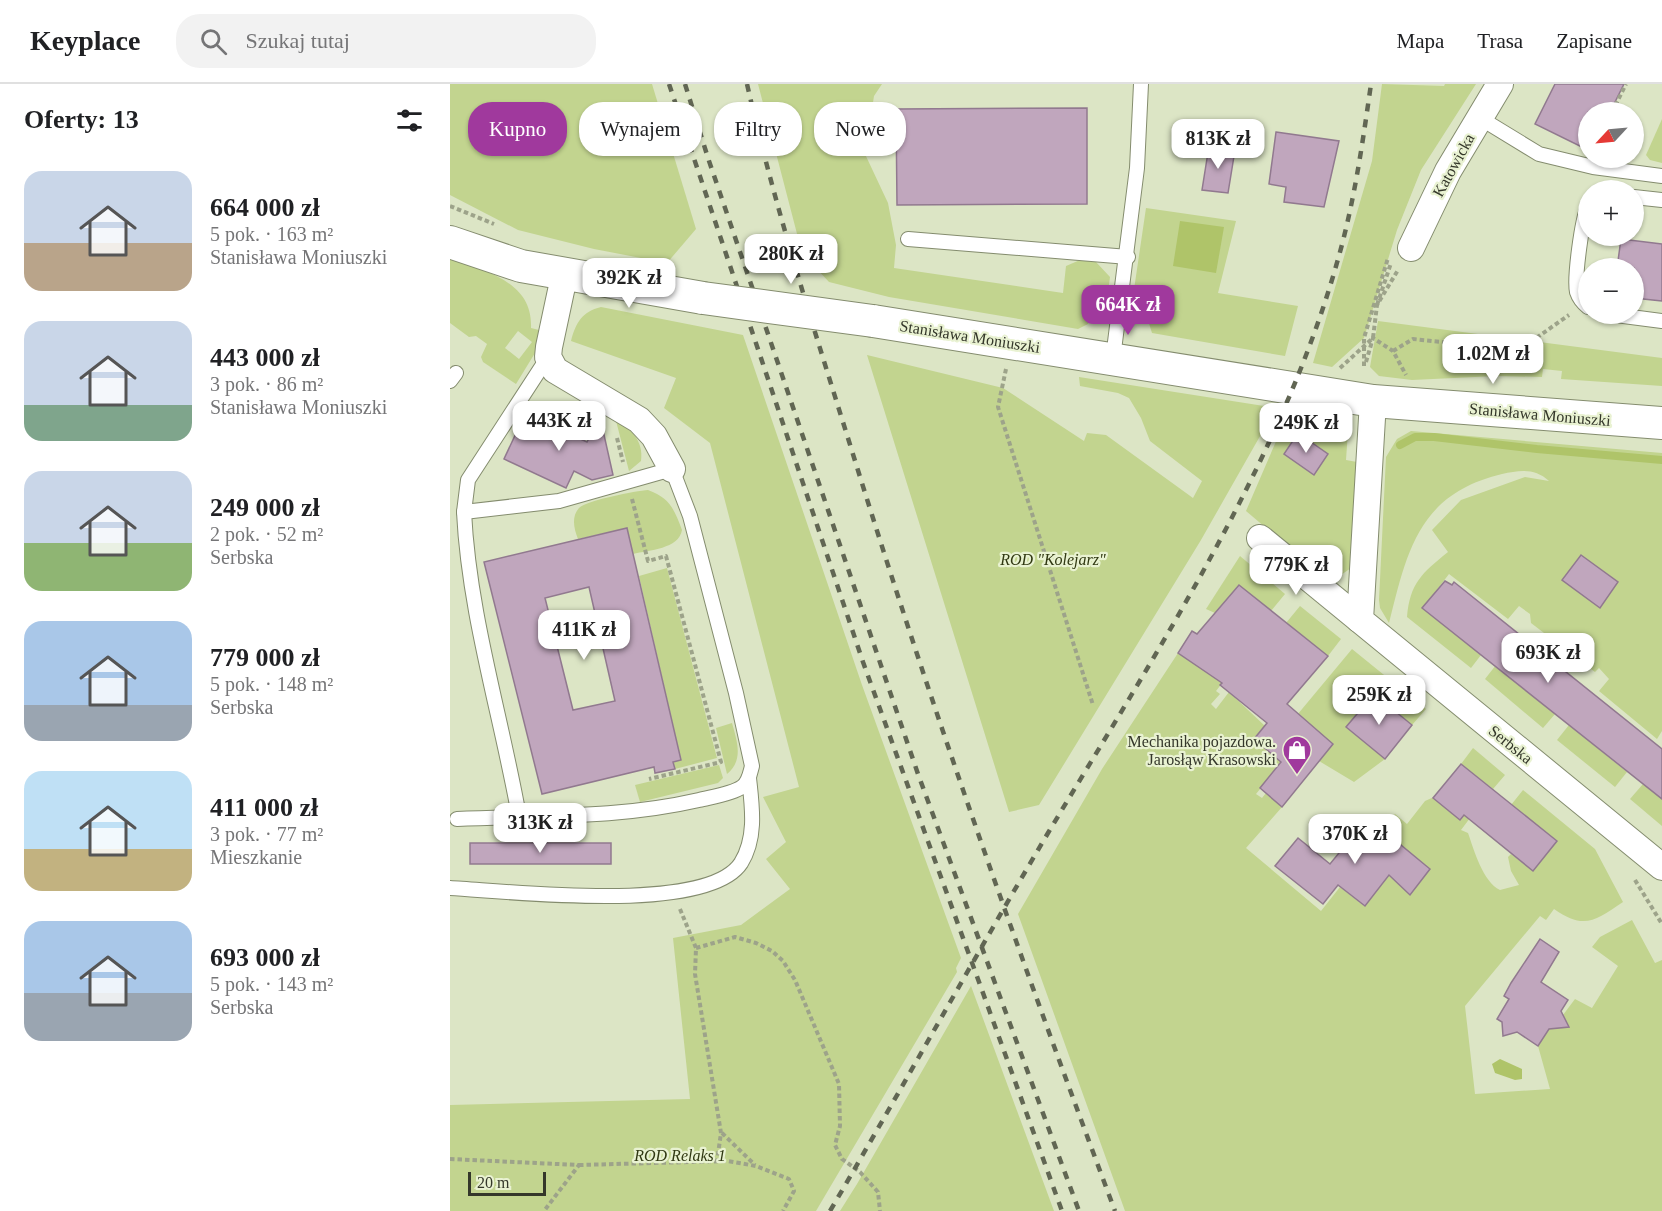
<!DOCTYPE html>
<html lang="pl">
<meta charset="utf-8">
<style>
body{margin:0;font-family:"Times New Roman",serif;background:#f2f2f2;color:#202124;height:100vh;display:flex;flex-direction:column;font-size:22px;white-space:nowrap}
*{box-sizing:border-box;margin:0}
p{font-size:20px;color:#757577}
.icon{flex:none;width:33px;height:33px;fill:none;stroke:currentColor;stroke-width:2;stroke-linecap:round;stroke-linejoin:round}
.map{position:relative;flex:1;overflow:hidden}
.panel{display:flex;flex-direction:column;background:#fff;width:450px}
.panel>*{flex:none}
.banner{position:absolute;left:18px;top:18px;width:570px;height:54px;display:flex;gap:12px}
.needle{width:39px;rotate:244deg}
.buttons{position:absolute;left:1128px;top:18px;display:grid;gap:12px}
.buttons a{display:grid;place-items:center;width:66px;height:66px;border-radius:50%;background:#fff;box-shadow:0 2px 4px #0004;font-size:30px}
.scale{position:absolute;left:18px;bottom:15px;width:78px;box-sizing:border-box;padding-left:6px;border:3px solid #34372a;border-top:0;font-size:16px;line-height:21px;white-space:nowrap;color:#34372a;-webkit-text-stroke:4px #e9f2d2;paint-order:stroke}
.price{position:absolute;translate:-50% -51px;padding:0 14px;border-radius:12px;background:#fff;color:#222;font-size:20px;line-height:39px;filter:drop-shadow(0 2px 3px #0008)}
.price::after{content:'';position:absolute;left:50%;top:36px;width:18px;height:14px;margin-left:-9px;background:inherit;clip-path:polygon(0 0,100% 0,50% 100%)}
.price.selected{background:#a0399d;color:#fff}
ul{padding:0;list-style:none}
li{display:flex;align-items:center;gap:18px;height:150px;padding:0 24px}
li span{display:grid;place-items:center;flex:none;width:168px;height:120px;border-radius:18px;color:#555}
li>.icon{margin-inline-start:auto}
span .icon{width:72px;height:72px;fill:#fffc;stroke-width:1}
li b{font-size:26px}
h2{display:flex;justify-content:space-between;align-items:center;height:72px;padding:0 24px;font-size:26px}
.chip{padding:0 21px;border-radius:24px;background:#fff;box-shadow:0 2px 4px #0004;font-size:21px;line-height:54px}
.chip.selected{background:#a0399d;color:#fff}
header{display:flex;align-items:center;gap:36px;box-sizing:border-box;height:84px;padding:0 30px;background:#fff;border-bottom:2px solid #e0e0e0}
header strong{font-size:28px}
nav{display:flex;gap:33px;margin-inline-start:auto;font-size:21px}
.search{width:420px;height:54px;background:#f2f2f2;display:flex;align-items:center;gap:15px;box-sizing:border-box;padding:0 21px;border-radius:24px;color:#757577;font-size:22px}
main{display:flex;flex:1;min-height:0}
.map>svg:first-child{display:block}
.green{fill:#c2d48f;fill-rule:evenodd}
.water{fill:#afc469}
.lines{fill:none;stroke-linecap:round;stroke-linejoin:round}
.stream{stroke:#afc469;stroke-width:8}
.building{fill:#c0a6bd;stroke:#91798f;stroke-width:1.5;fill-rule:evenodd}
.service-casing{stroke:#848c6e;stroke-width:16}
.minor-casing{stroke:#848c6e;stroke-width:28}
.tertiary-casing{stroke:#848c6e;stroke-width:34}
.path{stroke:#9da38a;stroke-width:4;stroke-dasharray:4.5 3;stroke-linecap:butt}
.service{stroke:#fff;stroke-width:14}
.minor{stroke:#fff;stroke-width:26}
.tertiary{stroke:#fff;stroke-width:32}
.rail{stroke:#616653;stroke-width:4.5;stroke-dasharray:8 8;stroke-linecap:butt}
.tertiary-bridge-casing{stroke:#848c6e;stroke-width:34;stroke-linecap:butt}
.tertiary-bridge{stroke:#fff;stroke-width:32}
.labels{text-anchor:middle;stroke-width:4.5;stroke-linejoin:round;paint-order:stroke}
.street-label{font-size:16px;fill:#34372a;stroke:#e9f2d2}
.park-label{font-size:16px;font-style:italic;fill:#303812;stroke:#e9f2d2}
.poi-label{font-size:16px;fill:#34372a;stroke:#e9f2d2;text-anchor:end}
</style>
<header>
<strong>Keyplace</strong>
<div class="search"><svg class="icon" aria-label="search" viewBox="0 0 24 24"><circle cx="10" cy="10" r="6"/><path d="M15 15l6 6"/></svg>Szukaj tutaj</div>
<nav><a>Mapa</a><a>Trasa</a><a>Zapisane</a></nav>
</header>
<main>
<section class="panel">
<h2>Oferty: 13<svg class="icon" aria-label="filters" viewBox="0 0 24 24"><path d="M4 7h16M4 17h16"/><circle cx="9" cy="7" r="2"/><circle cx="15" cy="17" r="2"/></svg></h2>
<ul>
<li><span style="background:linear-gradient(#c9d6e8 60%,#b9a48a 0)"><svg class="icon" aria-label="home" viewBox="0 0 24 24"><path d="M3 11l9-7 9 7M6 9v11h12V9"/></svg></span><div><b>664 000 zł</b><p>5 pok. · 163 m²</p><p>Stanisława Moniuszki</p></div></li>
<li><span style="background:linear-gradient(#c9d6e8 70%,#7fa58c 0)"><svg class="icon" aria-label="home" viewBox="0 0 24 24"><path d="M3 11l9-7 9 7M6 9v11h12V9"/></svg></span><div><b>443 000 zł</b><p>3 pok. · 86 m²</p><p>Stanisława Moniuszki</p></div></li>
<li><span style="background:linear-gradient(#c9d6e8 60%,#8fb573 0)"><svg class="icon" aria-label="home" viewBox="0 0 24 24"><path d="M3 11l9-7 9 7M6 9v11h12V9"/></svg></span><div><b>249 000 zł</b><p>2 pok. · 52 m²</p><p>Serbska</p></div></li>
<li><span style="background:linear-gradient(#a9c7e8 70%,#9aa5b1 0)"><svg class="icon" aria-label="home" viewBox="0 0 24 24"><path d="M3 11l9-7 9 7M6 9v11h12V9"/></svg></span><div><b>779 000 zł</b><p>5 pok. · 148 m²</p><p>Serbska</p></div></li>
<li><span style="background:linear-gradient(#bfe0f5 65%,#c2b280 0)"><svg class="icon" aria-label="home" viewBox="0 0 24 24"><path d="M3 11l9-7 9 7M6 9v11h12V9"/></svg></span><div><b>411 000 zł</b><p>3 pok. · 77 m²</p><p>Mieszkanie</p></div></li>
<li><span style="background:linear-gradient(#a9c7e8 60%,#9aa5b1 0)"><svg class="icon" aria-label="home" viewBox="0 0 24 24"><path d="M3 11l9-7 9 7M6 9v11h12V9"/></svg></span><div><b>693 000 zł</b><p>5 pok. · 143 m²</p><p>Serbska</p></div></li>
</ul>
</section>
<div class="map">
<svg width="1212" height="1127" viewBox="0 0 1212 1127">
<rect width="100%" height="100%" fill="#dce5c5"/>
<g class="green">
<path d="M0 0H202L246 145 217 179 144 165 68 146 0 111Z"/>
<path d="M308 0H432L424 12 415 70 438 119 446 161 444 184 613 209 616 182 630 176 646 178 660 193 655 230 644 229 638 240 628 245 439 213 379 198 352 169Z"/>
<path d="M932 0 994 2 995 0H1026L971 86 947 146 914 254 882 283 863 279 922 77Z"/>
<path d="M1212 35V79L1200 76 1196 71Z"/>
<path d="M696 124 786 137 768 209 848 222 835 272 702 249 696 230 681 226Z"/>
<path d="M0 174C36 188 83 197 81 244L89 246 85 269 66 300 33 278 31 273 37 260 26 252 19 253 0 239ZM68 247 82 258 69 275 55 264Z"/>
<path d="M151 223 293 251 412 601 511 874 506 884 507 888 366 1127H0V1021L240 1015 223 854 291 841 340 805 316 775 336 758 313 713 349 703 260 359 214 324 226 294 121 257C126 238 132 228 151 223Z"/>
<path d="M928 237 1212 274V302L1111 295 1112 287 1093 285 1092 293 1046 292 962 296 929 292 920 283Z"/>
<path d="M417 271 553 304 634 357 637 349 656 351 743 414 752 397 700 357 691 334 679 314 668 309 630 302 629 293 826 324 751 456 589 721 559 728Z"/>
<path d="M840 325 892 336 898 347 896 376 907 378 901 484 888 493H874L796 427Z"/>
<path d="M165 333C180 345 194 356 191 377L179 387Z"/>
<path d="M961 347 1212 369V647L1207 655 1149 607 1159 595 1149 584 1145 588 1081 539 1080 530 1069 522 1058 535 999 490 973 524 1031 571 1021 584 957 533C960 499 972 489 998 468L982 446 1011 416 1075 393 1099 397C1085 384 1070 386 1052 390 968 410 957 468 939 539L930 524 929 516 936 373 947 355Z"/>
<path d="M198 406C220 414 224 425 232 446 229 465 199 466 183 470L177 444 128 455C124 445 121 433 129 424 137 416 186 407 198 406Z"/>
<path d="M790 472 835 510 821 527 765 529 756 525Z"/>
<path d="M217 484 267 674 225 685 223 678 231 676 189 492Z"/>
<path d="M850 522 891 555 878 572 836 539Z"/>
<path d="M902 565 976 625 962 641 924 610 896 643 935 675 904 698 869 677 883 660 861 642 806 710 812 714 816 709 832 723 796 764 871 827 890 803 914 822 929 752 945 730 957 740 975 717 984 713 1010 736 1015 730 1020 734 1011 746 1018 749C1024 766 1033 798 1050 806L1069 801 1061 787 1058 773 1061 770 1083 787 1107 757 1066 724 1053 731 1073 706 1145 765 1173 818C1145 837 1134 846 1104 825L1096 836 1090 832 1015 922 1025 1010 1100 1005 1088 962 1101 942 1111 944 1116 937 1113 931 1125 915 1142 924 1168 882 1142 863 1150 853 1182 836 1205 879 1212 876V1127H675L568 830 652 685 728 569 773 598 766 607 770 610 761 620 766 625 779 608 815 642 804 655 817 667Z"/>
<path d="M1046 581 1105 630 1093 644 1035 595Z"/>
<path d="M282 639C287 657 294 676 277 690L266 644Z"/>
<path d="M1119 641 1177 688 1165 703 1107 656Z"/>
<path d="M1023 664 1055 691 1043 705 1011 680Z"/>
<path d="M269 681 273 694 268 699 190 718 185 701Z"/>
<path d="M1193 700 1212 715V742L1180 715Z"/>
<path d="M521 902 604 1127H390L407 1100Z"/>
</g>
<g class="water">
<path d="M730 137 774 143 766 189 723 182Z"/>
<path d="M1050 975 1072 985V995L1065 996 1045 989 1042 980Z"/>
</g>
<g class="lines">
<path class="stream" d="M950 361 965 353H984L1087 365 1212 376"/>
</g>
<g class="building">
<path d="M1105 0H1174L1160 28H1138V66L1085 40Z"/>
<path d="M637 24V120L447 121 446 25Z"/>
<path d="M826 48 889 57 874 123 834 118 836 103 819 100Z"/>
<path d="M759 62 785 66 778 109 752 106Z"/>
<path d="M1171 155 1212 160V217L1184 214V184H1167Z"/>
<path d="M75 330 137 358 150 333 163 391 142 396 124 387 116 404 54 375Z"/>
<path d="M848 349 878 370 864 391 834 370Z"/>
<path d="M177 444 231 676 223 678 225 685 205 689 204 683 92 710 34 478ZM139 503 165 617 123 626 95 514Z"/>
<path d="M1131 471 1168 498 1150 524 1112 496Z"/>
<path d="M995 497 1002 501 1004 498 1212 665V715L972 524Z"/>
<path d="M789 501 878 572 837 620 883 660 832 723 810 704 831 678 804 655 817 639 770 601 772 599 728 569 742 547 747 550Z"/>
<path d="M924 610 962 641 935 675 896 643Z"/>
<path d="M1011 680 1107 757 1083 787 1014 731 1010 736 983 714Z"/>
<path d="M920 731 947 753 945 756 980 785 960 811 939 791 915 822 888 801 873 820 825 782 848 754 880 780Z"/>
<rect x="20" y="759" width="141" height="21"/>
<path d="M1090 855 1109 868 1091 898 1118 916 1111 927 1119 943 1099 945 1088 962 1067 948 1053 952 1052 938 1047 935 1059 915 1054 912 1061 899Z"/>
</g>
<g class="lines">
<g class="service-casing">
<g id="service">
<path d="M1030 34 1089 70 1143 83 1212 92"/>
<path d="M1184 113 1212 116"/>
<path d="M1138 123C1132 135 1124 194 1127 208 1129 214 1133 219 1138 223"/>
<path d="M458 155 678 173"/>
<path d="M1158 230 1212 237"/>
<path d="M663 274 687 84 691 0"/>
<path d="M0 297 6 289"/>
<path d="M14 428C19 530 51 631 69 732"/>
<path d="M7 735C90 731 166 735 249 716 261 713 282 710 292 703 299 698 300 689 302 682L286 609 240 432 222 385 109 417 14 428 18 396 98 273"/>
<path d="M0 804C58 807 257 831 291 779 307 753 302 722 299 694"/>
</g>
</g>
<g class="minor-casing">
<g id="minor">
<path d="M961 164 998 87 1050 0"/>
<path d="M115 188 99 263 98 273 105 286 189 336 204 352 222 385"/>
<path d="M923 317 910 536 1212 783"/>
<path d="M810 454 910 536"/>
</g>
</g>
<g class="tertiary-casing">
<g id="tertiary">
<path d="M0 158 71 182 253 214"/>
<path d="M423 237 923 317 1212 339"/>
</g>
</g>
<g class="path">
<path d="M1162 28 1176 0"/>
<path d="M0 122 44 140"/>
<path d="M927 221 941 179"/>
<path d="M943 267 963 255 1058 265 1079 259 1119 231"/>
<path d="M916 278 923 254 943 267 956 291"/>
<path d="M914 282V254L938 174"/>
<path d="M890 284 923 254 927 221 948 186"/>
<path d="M556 285 548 323 643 621"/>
<path d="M167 354 173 378"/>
<path d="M182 415 198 477 216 472 271 678 199 695"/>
<path d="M1185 796 1212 840"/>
<path d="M230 825 246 864 245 890 271 1049 267 1077"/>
<path d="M246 864 285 853 306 859 322 867 333 877 345 896 389 1000 390 1042 385 1061 392 1075 410 1088 428 1108 430 1127"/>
<path d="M272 1049 305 1081"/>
<path d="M0 1075 129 1081 94 1127"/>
<path d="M129 1081 278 1077 306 1082 339 1095 344 1107 333 1127"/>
</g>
<use href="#service" class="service"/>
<use href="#minor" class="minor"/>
<use href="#tertiary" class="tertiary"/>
<g class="rail">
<path d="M219 0 413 578 612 1127"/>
<path d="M235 0 258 74 468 690 629 1127"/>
<path d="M297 0C325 124 364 245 402 367 481 623 571 876 665 1127"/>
<path d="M380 1127C454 1001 524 874 598 749 707 567 834 374 890 168 905 113 913 56 921 0"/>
</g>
<g class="tertiary-bridge-casing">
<path id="tertiary-bridge" d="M253 214 423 237"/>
</g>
<use href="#tertiary-bridge" class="tertiary-bridge"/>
</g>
<defs>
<g id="shop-pin" transform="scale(1.5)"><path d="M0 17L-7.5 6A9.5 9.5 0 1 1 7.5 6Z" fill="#a0399d" stroke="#e9f2d2"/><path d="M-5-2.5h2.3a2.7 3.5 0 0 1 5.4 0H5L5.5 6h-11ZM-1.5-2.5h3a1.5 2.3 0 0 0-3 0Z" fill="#fff"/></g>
</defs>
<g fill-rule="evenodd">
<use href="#shop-pin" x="847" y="666"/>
</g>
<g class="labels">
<g class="street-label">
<text transform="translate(1003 81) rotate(-61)" y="6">Katowicka</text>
<text transform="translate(520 252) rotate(9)" y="6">Stanisława Moniuszki</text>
<text transform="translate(1090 330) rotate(5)" y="6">Stanisława Moniuszki</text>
<text transform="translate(1061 660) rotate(39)" y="6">Serbska</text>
</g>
<g class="park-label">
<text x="603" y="481">ROD "Kolejarz"</text>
<text x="230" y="1077">ROD Relaks 1</text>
</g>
<g class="poi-label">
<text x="826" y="663">Mechanika pojazdowa.<tspan x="826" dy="18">Jarosłąw Krasowski</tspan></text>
</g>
</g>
</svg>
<div class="buttons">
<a><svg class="needle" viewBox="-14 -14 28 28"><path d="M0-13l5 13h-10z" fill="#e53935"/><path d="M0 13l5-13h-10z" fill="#757577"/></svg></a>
<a>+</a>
<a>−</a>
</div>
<div class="scale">20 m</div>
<b class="price" style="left:768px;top:86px">813K zł</b>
<b class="price" style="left:341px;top:201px">280K zł</b>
<b class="price" style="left:179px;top:225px">392K zł</b>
<b class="price selected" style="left:678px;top:252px">664K zł</b>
<b class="price" style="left:1043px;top:301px">1.02M zł</b>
<b class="price" style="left:109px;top:368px">443K zł</b>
<b class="price" style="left:856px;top:370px">249K zł</b>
<b class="price" style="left:846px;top:512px">779K zł</b>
<b class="price" style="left:134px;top:577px">411K zł</b>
<b class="price" style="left:1098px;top:600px">693K zł</b>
<b class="price" style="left:929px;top:642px">259K zł</b>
<b class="price" style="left:90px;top:770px">313K zł</b>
<b class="price" style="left:905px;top:781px">370K zł</b>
<div class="banner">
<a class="chip selected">Kupno</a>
<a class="chip">Wynajem</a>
<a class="chip">Filtry</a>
<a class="chip">Nowe</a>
</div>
</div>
</main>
